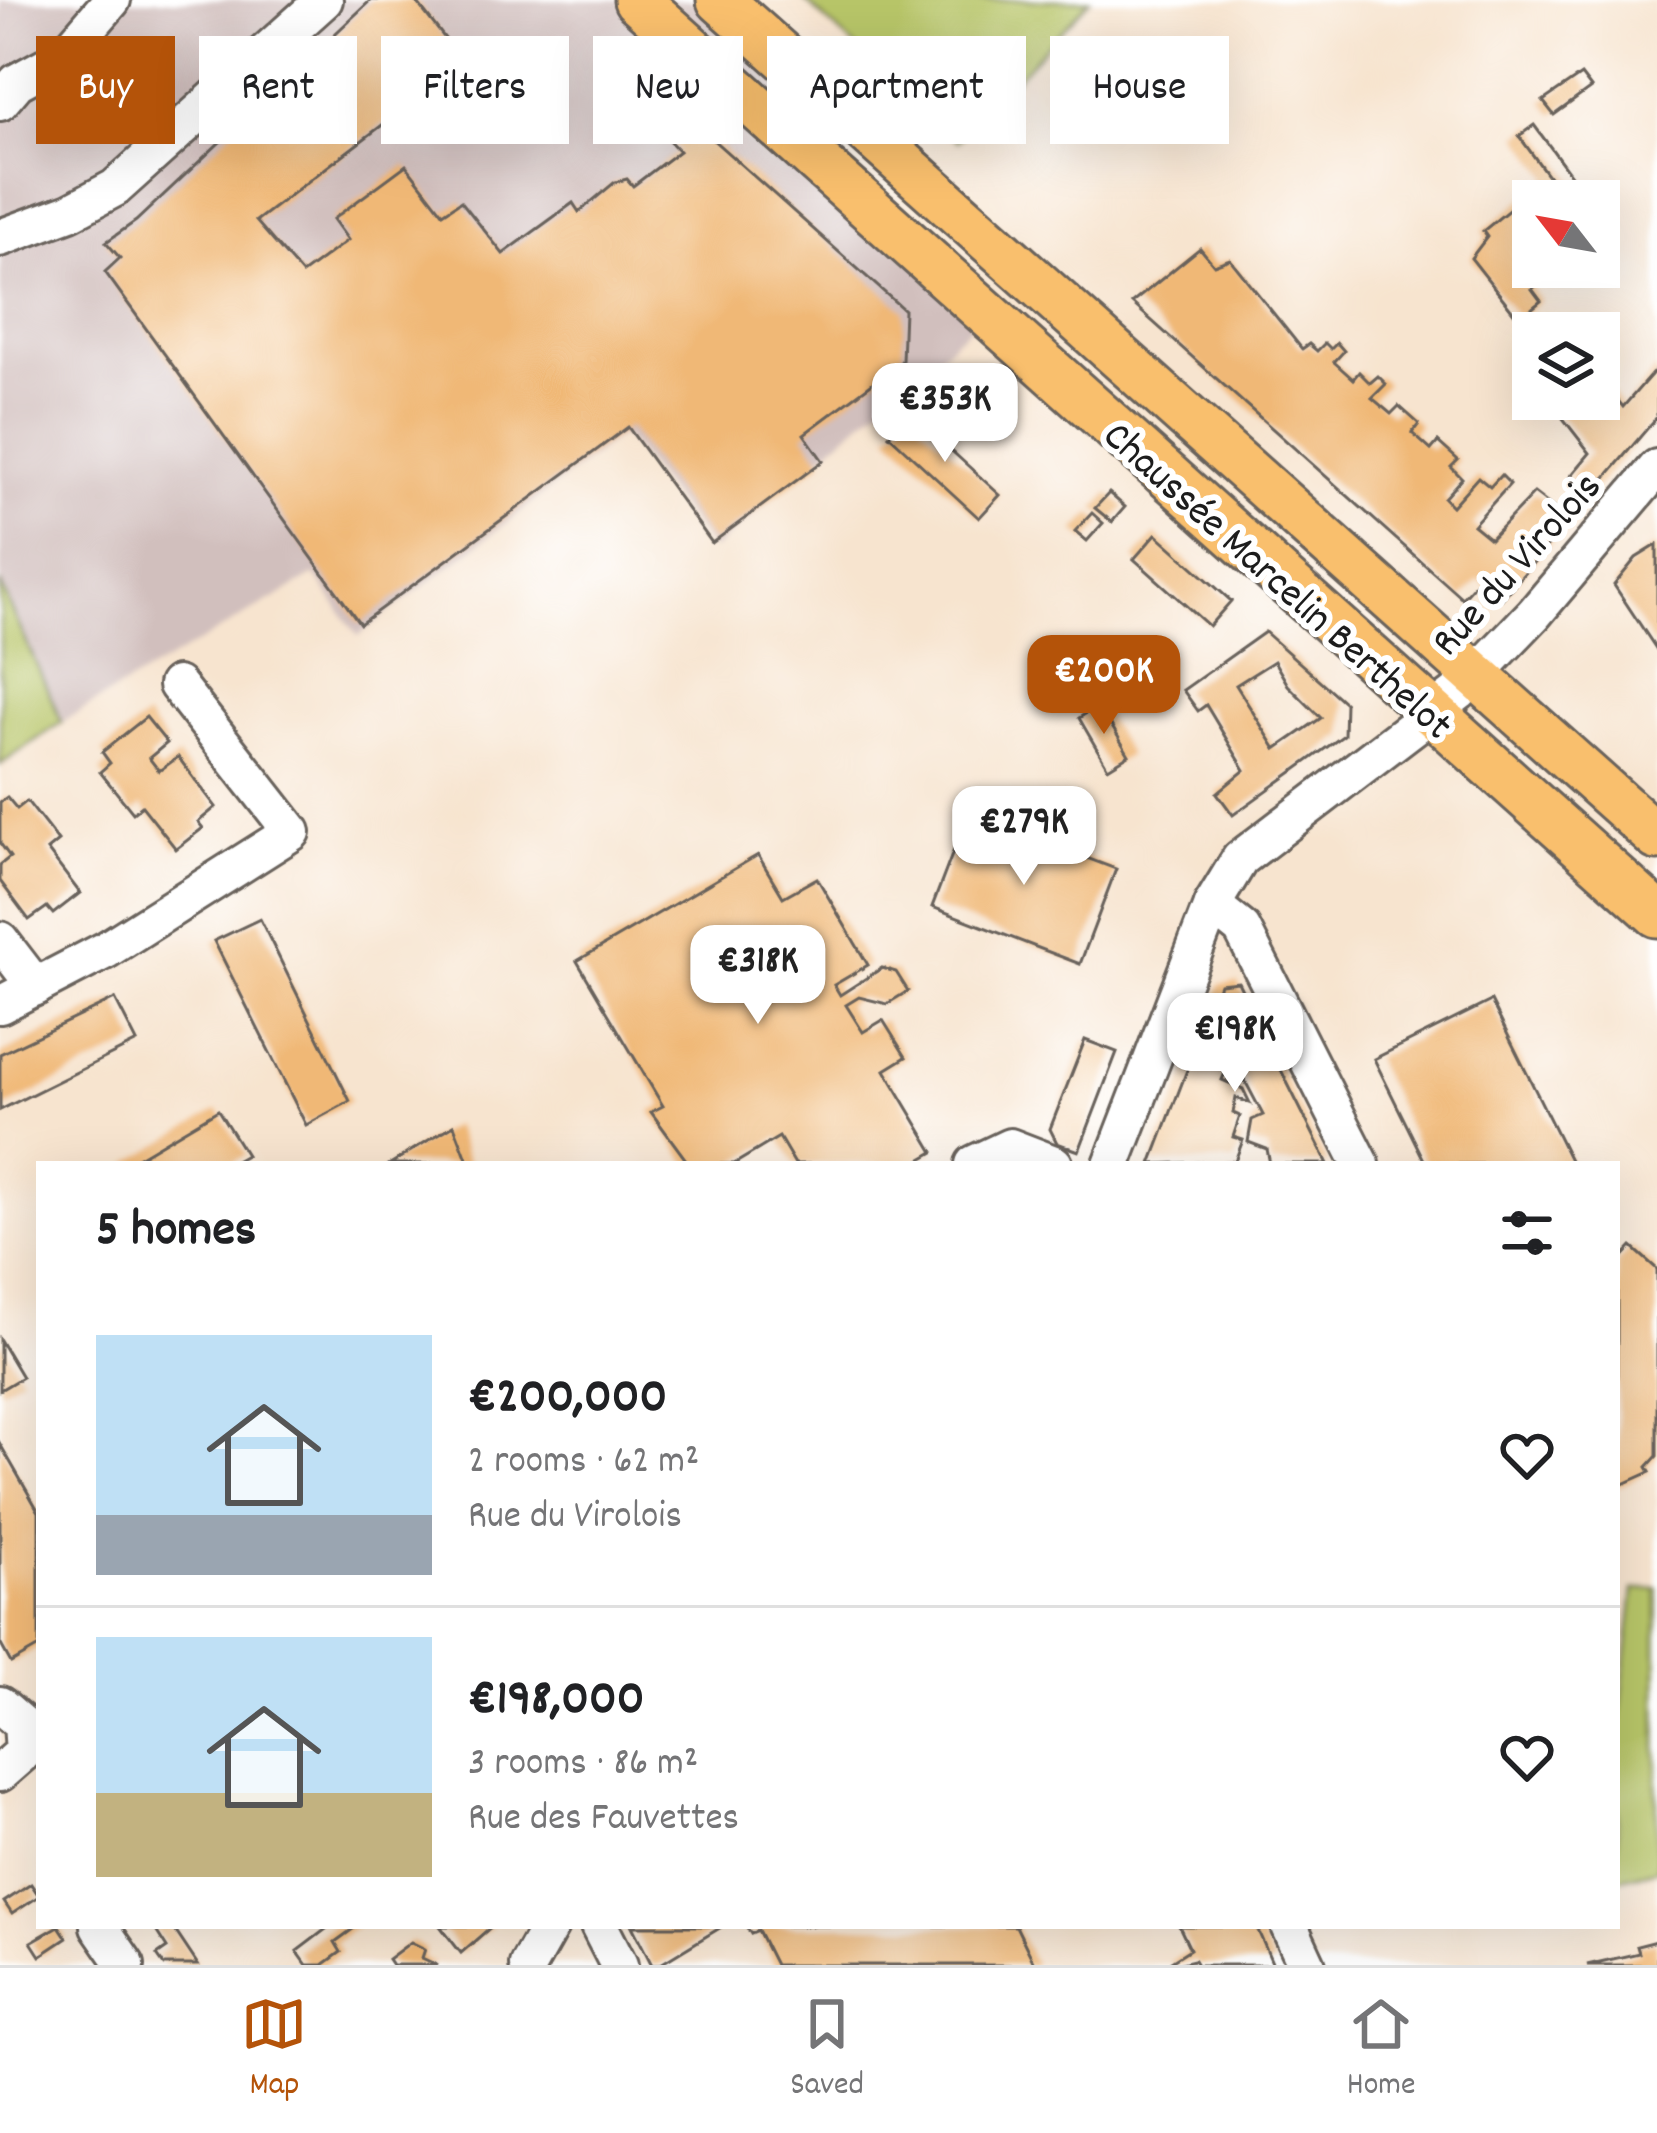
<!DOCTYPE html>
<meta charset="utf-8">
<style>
body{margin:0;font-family:Dekko,sans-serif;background:#f6f6f6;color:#202124;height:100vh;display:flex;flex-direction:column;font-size:45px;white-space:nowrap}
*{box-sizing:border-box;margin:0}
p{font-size:39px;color:#757577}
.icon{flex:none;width:66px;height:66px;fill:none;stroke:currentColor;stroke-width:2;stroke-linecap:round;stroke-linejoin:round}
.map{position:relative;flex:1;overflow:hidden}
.panel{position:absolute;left:36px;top:1161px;width:1584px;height:768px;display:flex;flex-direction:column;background:#fff;border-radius:0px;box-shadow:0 12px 48px #0002}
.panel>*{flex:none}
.hud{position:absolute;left:36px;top:36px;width:1587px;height:108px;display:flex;gap:24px}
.needle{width:78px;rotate:301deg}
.tools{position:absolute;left:1512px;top:180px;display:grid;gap:24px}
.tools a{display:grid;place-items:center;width:108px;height:108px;border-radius:0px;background:#fff;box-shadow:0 12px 48px #0002;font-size:60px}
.price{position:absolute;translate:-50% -102px;padding:0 27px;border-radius:24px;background:#fff;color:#222;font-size:39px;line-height:78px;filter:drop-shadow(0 3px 6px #0008)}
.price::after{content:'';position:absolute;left:50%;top:72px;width:36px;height:27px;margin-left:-18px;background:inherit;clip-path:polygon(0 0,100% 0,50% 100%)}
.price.on{background:#b45309;color:#fff}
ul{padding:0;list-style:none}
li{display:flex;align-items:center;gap:36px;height:300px;padding:0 60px}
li+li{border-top:3px solid #e0e0e0}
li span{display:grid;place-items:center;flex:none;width:336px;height:240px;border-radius:0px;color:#555}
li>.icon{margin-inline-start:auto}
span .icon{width:144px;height:144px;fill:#fffc;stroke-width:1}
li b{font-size:51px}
h2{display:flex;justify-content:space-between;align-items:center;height:144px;padding:0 60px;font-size:51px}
.pill{padding:0 42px;border-radius:0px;background:#fff;box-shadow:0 12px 48px #0002;font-size:42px;line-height:108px}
.pill.on{background:#b45309;color:#fff}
.menu{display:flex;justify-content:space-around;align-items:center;height:168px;border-top:3px solid #e0e0e0;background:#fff;font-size:33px;color:#757577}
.menu a{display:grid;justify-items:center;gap:6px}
.menu .on{color:#b45309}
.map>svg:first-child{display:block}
.industrial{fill:#d1bfbd}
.green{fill:#b7c567;stroke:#6a7042;stroke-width:3}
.building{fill:#f0b876;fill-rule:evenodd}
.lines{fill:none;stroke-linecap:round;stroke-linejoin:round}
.minor-casing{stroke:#69625b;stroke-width:42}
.major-casing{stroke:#69625b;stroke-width:51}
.minor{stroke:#fff;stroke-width:36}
.major{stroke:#f9bf6d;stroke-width:45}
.labels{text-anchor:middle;stroke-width:12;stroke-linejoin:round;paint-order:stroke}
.street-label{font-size:42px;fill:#1c1c1c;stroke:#fff}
</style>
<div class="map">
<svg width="1657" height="1965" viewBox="0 0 1657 1965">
<rect width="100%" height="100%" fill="#fff"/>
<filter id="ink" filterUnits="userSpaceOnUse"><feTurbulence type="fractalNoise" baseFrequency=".00833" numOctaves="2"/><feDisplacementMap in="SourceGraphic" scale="24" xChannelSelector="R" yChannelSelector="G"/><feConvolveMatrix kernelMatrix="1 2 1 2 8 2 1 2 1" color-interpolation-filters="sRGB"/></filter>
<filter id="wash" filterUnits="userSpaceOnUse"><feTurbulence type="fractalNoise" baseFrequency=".004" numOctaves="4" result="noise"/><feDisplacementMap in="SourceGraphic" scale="48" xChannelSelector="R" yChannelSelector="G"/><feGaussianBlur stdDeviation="2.7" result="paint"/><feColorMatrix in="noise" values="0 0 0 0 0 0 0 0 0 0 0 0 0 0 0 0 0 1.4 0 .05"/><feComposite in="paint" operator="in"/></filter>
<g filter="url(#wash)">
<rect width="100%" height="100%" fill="#f7e4cf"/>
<path class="industrial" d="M0 0H706L975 323 713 550 622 434 358 636 315 575 62 722 0 583Z"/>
<g class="green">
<path d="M804 0H1090L957 141Z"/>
<path d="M0 583 62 722 0 765Z"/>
<path d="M1657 1588V1869L1617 1879V1740L1634 1590Z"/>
</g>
<g id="blocks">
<g class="building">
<path d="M371 0H415L464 63 256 221 302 274 348 240 333 219 406 165 443 213 461 201 503 254 573 203 579 212 615 182 627 179 633 186 679 151 627 96 622 74 628 64 904 310 902 361 804 434 823 461 712 543 628 427 360 624 105 272 120 258 106 242 136 221Z"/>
<path d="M1581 75 1591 88 1554 115 1543 101Z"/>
<circle cx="420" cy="116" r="12"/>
<path d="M1534 125 1585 194 1576 201H1533V267H1559L1532 289 1541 301 1519 319 1471 258 1487 237 1483 231 1549 177 1519 136Z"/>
<path d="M1200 248 1214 265 1230 259 1302 349 1309 344 1317 351 1325 343 1331 349 1337 343 1344 351 1334 362 1353 379 1359 372 1370 383 1378 376 1386 384 1372 398 1391 414 1399 406 1419 424 1412 433 1431 450 1438 442 1458 460 1451 467 1462 478 1444 498 1452 506 1478 477 1490 487 1501 475 1510 484 1473 525 1490 539 1534 493 1556 510 1539 530 1552 541 1502 599 1479 579 1462 598 1132 303Z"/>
<path d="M1657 368V417L1590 496 1570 477 1590 453 1555 408 1567 399H1599V376L1623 407Z"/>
<path d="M910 413 1000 495 979 518 889 435Z"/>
<path d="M1109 493 1125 507 1112 522 1095 508Z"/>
<path d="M1092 513 1103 523 1087 541 1075 531Z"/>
<path d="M1156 534 1231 601 1209 626 1134 559Z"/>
<path d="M1657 545V650L1614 585 1636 558Z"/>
<path d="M1265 632 1345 703 1344 735 1233 815 1217 793 1245 770 1206 705 1198 711 1183 690ZM1274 661 1288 685 1321 718 1276 749 1236 685Z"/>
<path d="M1099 705 1129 755 1108 768 1079 718Z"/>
<path d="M146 717 167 743 149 758 159 771 178 757 216 807 198 822 203 828 176 849 142 806 133 813 100 772 110 763 102 752Z"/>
<path d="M7 797 17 809 27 801 58 841 47 850 80 893 53 914 47 907 29 920 0 881V865L10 857 0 843V802Z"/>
<path d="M968 813 1116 869 1080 964 932 907Z"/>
<path d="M758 855 783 897 817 878 868 965 834 985 840 995 882 968 896 972 908 991 887 1004 859 997 846 1005 863 1032 883 1020 906 1057 885 1070 934 1152 913 1164H795L779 1137 734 1164H689L651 1112 663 1106 577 961Z"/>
<path d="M260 919 350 1101 306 1125 214 941Z"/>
<path d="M1238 982 1267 1042 1328 1164H1270L1267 1149 1248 1142 1252 1120 1263 1115 1232 1056 1222 1080 1243 1089 1250 1103 1236 1098 1233 1113 1240 1116 1233 1137 1243 1140 1235 1161 1151 1164 1220 984Z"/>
<path d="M115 999 137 1042 0 1110V1054Z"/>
<path d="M1491 1001 1572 1164H1426L1374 1059Z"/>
<path d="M1085 1040 1117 1052 1079 1151 1057 1143 1050 1129Z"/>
<path d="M218 1110 246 1155 230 1164H127Z"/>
<path d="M454 1125 469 1164H390L432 1138Z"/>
<path d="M1632 1247 1657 1269V1456L1647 1467 1650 1472 1617 1487V1263Z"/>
<path d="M0 1340 22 1377 0 1390Z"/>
<path d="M0 1444 39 1512V1647L11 1663 0 1643Z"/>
<path d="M31 1884 39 1896 12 1914 4 1902Z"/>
<path d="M59 1926 67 1938 40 1956 31 1942Z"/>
<path d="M153 1926H172L198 1965H164L157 1955 167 1948Z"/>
<path d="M330 1926H357L335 1942 341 1952 323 1965H307L297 1951Z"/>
<path d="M440 1926H492L461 1953Z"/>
<path d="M632 1926H723L659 1965H652Z"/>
<path d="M746 1926H1016L1035 1965H775L758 1931 751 1934Z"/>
<path d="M1179 1926H1256L1273 1965H1197L1194 1960 1173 1965 1171 1961 1190 1949Z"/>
<path d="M1657 1941V1965H1587L1639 1953 1637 1946Z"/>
<path d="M411 1942 425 1949 422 1958 437 1965H392L388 1959Z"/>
</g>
</g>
</g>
<g filter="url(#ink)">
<use href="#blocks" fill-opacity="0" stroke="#69625b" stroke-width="3"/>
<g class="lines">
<g class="minor-casing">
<g id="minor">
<path d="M0 102 17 82 63 57 112 0"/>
<path d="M0 238 70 212 115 188 324 0"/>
<path d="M1212 905 1242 929 1361 1164"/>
<path d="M0 940 36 987"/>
<path d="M0 1005 106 950 292 832 177 685"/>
<path d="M974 1164 1010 1147 1054 1164"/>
<path d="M1112 1164 1212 905 1240 859 1459 692 1534 614 1657 468"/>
<path d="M0 1705 22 1724 24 1752 0 1773"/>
<path d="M99 1926 126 1965"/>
<path d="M599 1926 619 1965"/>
<path d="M1289 1926 1307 1965"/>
<path d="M528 1965 550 1926"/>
</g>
</g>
<g class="major-casing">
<g id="major">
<path d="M637 0 1657 914"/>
<path d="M720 0 1657 837"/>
</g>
</g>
<use href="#minor" class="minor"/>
<use href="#major" class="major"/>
</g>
</g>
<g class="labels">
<g class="street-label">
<text transform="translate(1514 562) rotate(-48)" y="15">Rue du Virolois</text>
<text transform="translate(1280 578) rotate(42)" y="15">Chaussée Marcelin Berthelot</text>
</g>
</g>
</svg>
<div class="tools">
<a><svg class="needle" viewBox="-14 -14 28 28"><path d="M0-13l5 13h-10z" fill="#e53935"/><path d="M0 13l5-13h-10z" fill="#757577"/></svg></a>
<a><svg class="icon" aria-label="layers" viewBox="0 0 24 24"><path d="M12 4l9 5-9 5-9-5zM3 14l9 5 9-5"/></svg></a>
</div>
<b class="price" style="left:945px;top:465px">€353K</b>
<b class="price on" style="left:1104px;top:737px">€200K</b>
<b class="price" style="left:1024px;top:888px">€279K</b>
<b class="price" style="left:758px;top:1027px">€318K</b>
<b class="price" style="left:1235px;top:1095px">€198K</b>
<div class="hud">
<a class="pill on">Buy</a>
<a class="pill">Rent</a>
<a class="pill">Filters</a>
<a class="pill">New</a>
<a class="pill">Apartment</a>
<a class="pill">House</a>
</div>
<section class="panel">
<h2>5 homes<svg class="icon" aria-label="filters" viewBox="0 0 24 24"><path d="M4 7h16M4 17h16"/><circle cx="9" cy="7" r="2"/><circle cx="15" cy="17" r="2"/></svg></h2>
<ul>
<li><span style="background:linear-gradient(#bfe0f5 75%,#9aa5b1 0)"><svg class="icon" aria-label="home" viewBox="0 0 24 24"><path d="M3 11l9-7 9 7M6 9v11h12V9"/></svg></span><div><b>€200,000</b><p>2 rooms · 62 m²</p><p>Rue du Virolois</p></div><svg class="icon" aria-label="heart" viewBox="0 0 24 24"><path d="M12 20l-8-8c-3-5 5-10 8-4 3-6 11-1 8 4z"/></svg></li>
<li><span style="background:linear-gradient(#bfe0f5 65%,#c2b280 0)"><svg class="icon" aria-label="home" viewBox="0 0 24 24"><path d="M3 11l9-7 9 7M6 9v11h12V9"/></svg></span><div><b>€198,000</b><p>3 rooms · 86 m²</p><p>Rue des Fauvettes</p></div><svg class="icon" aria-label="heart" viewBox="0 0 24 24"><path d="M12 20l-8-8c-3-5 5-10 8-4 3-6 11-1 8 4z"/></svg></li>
</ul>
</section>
</div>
<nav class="menu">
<a class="on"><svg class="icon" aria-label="map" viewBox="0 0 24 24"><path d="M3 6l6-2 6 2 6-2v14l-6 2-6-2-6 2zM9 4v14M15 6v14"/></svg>Map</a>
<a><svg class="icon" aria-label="saved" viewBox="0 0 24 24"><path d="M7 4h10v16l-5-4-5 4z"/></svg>Saved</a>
<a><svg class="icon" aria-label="home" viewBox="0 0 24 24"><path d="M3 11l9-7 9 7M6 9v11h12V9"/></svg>Home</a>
</nav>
